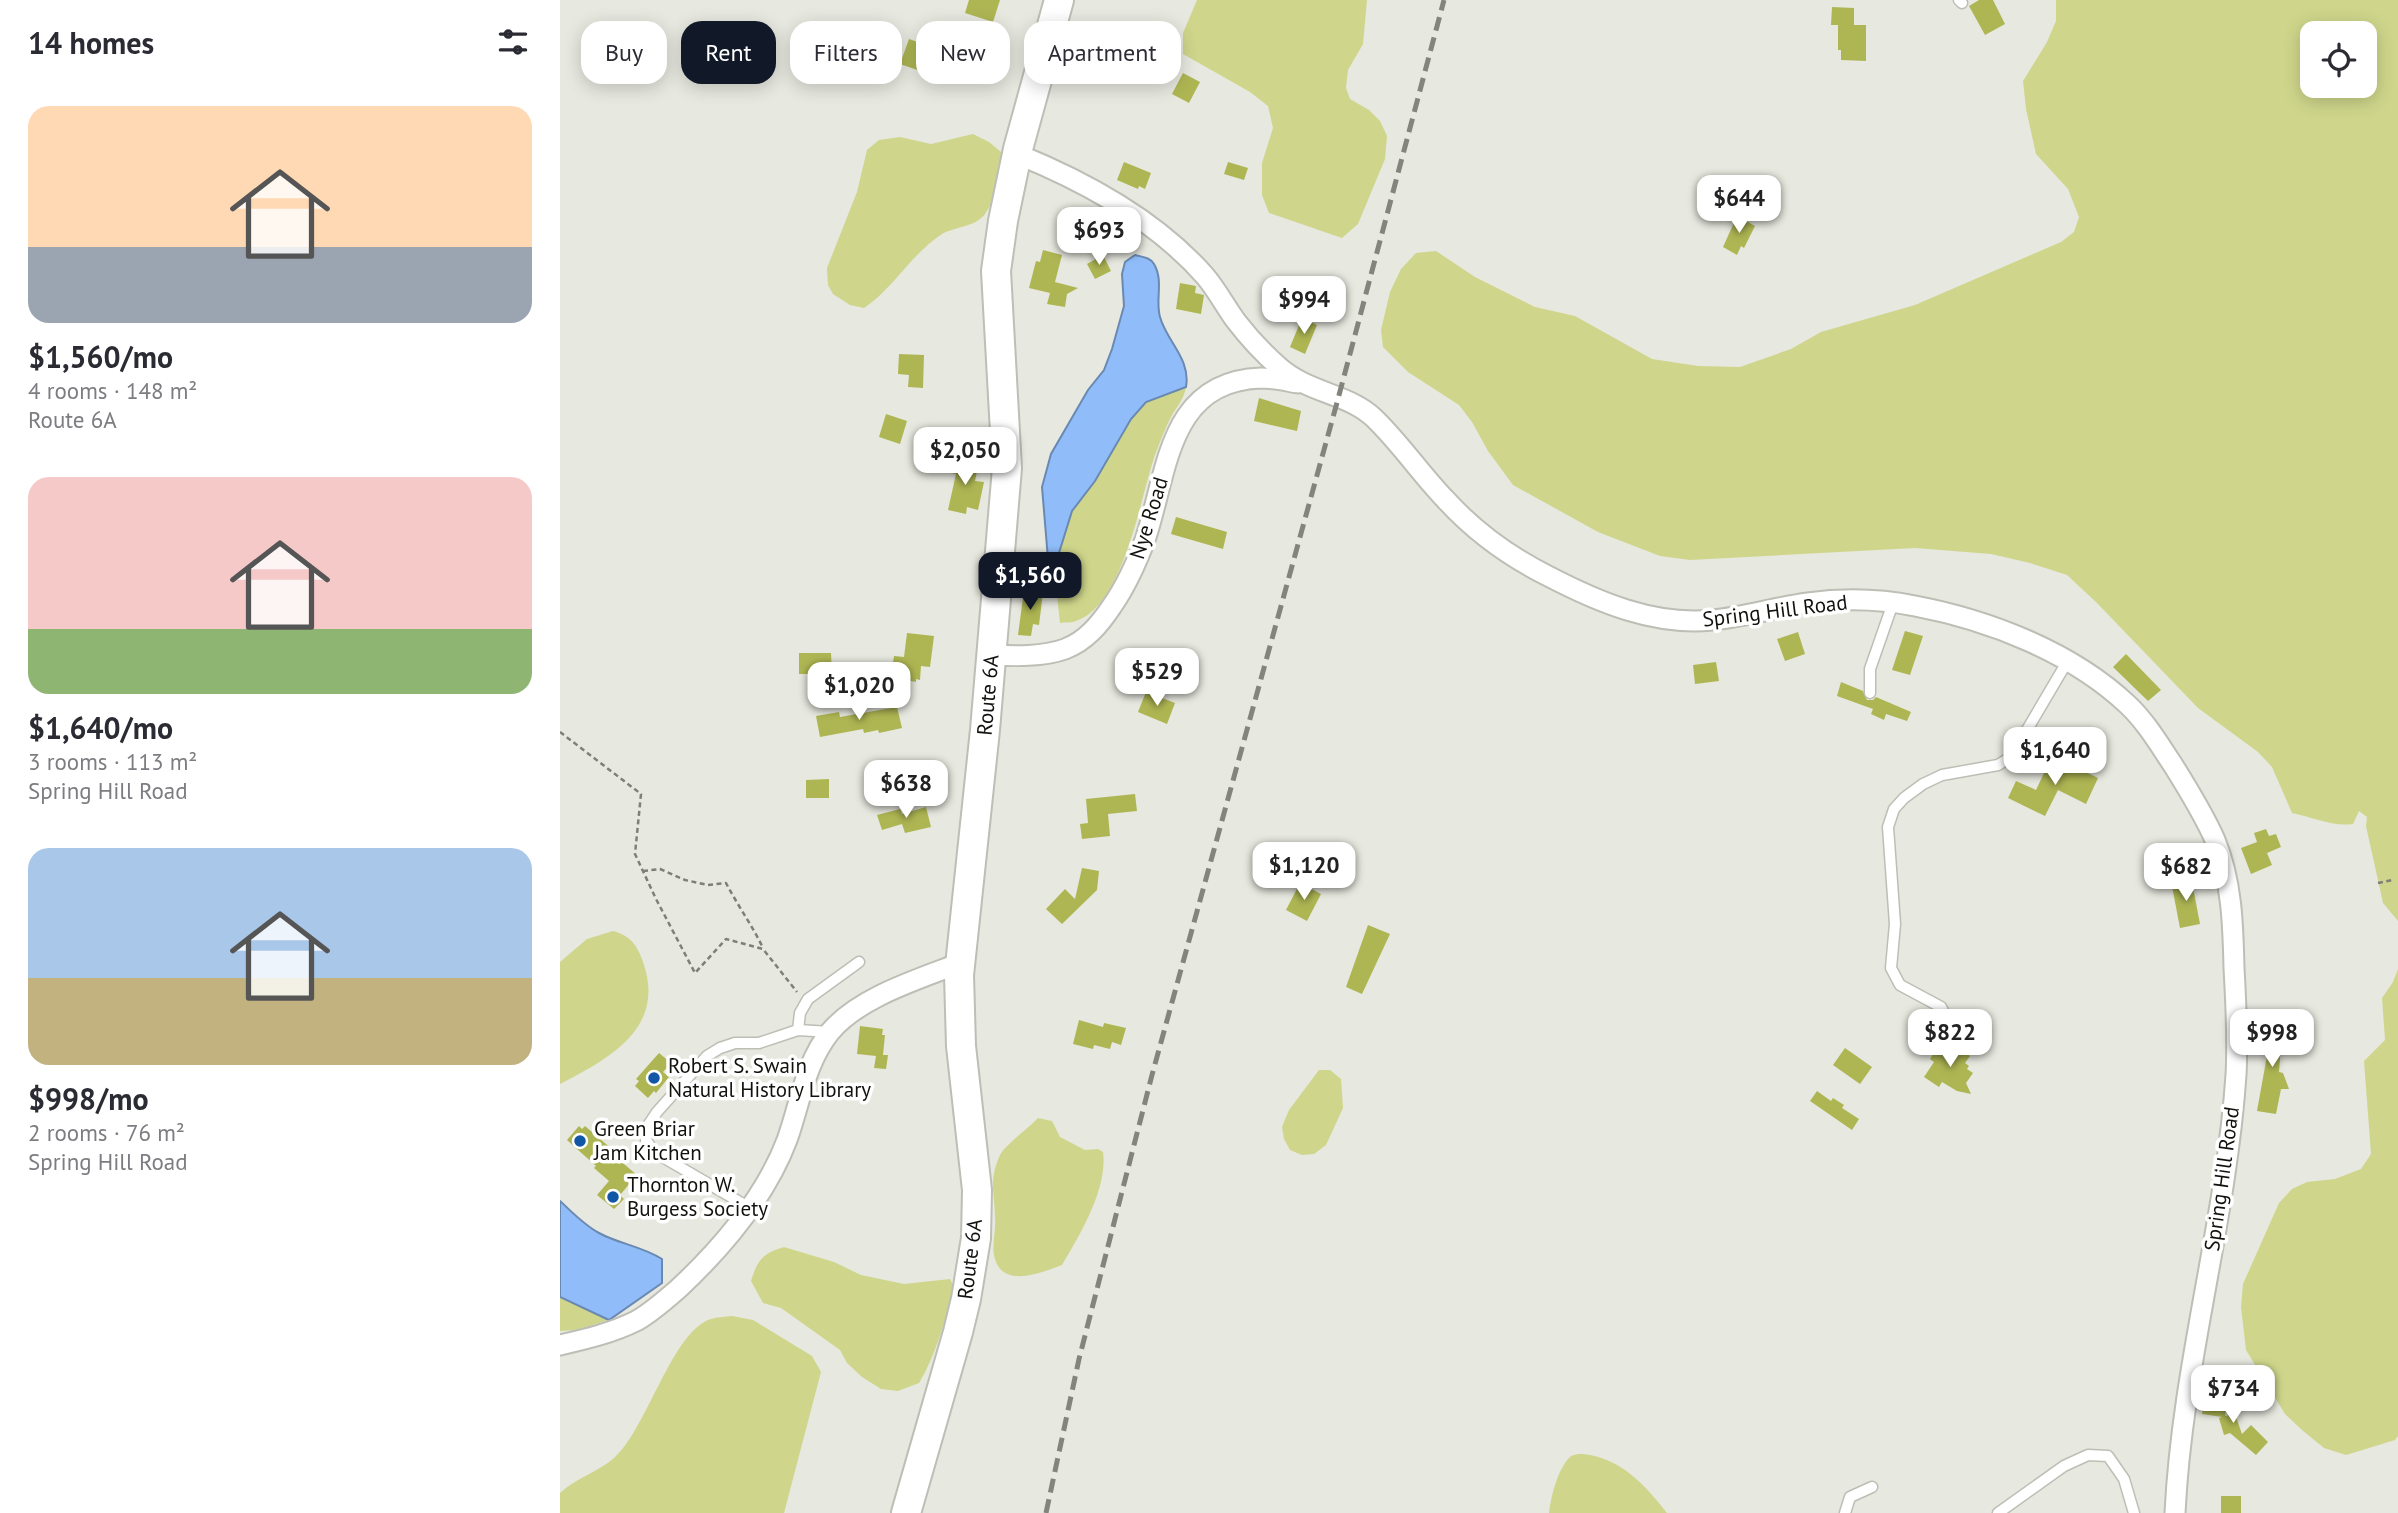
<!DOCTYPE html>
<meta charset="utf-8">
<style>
body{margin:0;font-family:"PT Sans",sans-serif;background:#f7f7f7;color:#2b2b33;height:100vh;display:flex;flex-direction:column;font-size:26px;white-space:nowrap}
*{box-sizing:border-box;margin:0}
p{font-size:23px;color:#7c7c81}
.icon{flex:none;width:38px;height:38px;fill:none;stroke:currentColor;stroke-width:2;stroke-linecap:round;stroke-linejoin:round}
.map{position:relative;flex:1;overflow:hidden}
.panel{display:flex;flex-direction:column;background:#fff;width:560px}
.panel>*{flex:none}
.guide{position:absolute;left:21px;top:21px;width:665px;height:63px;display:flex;gap:14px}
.fabs{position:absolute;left:1740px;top:21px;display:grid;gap:14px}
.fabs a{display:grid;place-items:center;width:77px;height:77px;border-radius:14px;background:#fff;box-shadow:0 4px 18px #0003;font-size:35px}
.price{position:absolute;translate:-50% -60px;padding:0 16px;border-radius:14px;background:#fff;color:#222;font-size:23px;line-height:46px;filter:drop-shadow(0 2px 4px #0008)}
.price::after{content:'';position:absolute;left:50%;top:42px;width:21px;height:16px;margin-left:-10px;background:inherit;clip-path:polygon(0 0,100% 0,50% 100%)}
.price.on{background:#111827;color:#fff}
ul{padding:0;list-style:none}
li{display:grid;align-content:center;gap:14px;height:371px;padding:0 28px}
li span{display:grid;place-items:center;height:217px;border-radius:21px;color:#555}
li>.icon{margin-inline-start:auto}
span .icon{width:126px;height:126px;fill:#fffc;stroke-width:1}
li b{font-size:30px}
h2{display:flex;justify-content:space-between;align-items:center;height:84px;padding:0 28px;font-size:30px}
.pill{padding:0 24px;border-radius:21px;background:#fff;box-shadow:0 4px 18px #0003;font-size:24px;line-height:63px}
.pill.on{background:#111827;color:#fff}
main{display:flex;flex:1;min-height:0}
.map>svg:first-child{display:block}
.green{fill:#cfd68b;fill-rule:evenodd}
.water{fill:#90bdf9;stroke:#6a89b2;stroke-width:2}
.building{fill:#aeb653}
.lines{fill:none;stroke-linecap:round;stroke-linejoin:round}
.lane-casing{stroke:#bdbeb5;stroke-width:13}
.street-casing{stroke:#bdbeb5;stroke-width:23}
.secondary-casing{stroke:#bdbeb5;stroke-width:32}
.path{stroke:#7e7f79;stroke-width:2.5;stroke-dasharray:5 3.5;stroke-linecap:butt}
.lane{stroke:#fff;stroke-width:10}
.street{stroke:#fff;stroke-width:19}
.secondary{stroke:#fff;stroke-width:28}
.rail{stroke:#84847e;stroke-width:5;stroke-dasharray:14 7;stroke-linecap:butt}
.poi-dot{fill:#1257a6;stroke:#fff;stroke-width:2.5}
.labels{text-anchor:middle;stroke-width:7;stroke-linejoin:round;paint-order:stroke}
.street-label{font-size:21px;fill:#11110e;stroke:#fff}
.poi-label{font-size:21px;fill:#11110e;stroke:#fff;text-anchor:start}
</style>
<main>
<section class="panel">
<h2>14 homes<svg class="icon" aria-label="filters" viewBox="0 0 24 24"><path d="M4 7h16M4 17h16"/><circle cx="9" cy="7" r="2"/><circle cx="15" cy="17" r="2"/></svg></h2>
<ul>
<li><span style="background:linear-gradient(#ffd9b3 65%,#9aa5b1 0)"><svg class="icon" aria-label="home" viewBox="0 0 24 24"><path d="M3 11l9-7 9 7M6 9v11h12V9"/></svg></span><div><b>$1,560/mo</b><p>4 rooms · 148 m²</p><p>Route 6A</p></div></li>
<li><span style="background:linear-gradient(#f6c9c9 70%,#8fb573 0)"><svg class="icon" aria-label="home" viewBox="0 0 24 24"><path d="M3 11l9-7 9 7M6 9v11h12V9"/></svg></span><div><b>$1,640/mo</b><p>3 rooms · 113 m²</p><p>Spring Hill Road</p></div></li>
<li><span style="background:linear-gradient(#a9c7e8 60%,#c2b280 0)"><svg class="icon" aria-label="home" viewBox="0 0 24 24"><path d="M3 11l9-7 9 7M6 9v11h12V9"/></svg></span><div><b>$998/mo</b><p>2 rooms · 76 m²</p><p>Spring Hill Road</p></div></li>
</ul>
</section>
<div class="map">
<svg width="1838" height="1513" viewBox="0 0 1838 1513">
<rect width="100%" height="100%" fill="#e7e8df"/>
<g class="green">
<path d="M637 0H807L803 44 788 70 786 88 790 99 809 110 820 121 827 136 825 159 798 224 782 238 709 213 702 195V163L713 128 708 106 690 92 623 54V33Z"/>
<path d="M1496 0H1838V921L1823 903 1806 826 1807 817 1799 811 1793 824C1773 827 1752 817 1732 813L1712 767 1698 752 1638 708 1536 602 1507 575 1470 563 1431 554 1355 548 1130 560 1100 556 1038 532 953 485 928 451 912 422 899 405 848 372 823 347 821 330 830 292 841 269 856 253 876 251 915 277 975 307 1015 316 1092 359 1138 366 1180 367 1231 349 1261 332 1355 305 1501 242 1514 232 1519 217 1508 189 1476 154 1466 109 1463 81 1487 42 1496 21ZM1752 33H1804V86H1752Z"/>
<path d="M413 134 429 142 441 152C441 173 438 196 425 214 414 228 396 226 382 234 351 254 333 289 304 308L290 305 273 294 268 285 267 268 297 192 307 150 319 140 340 137 371 144Z"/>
<path d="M626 387C624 399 618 405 612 415 605 428 600 442 595 455 580 498 564 605 516 621 512 623 505 622 500 623L494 569 512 511 535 481 571 419 586 402Z"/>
<path d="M53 931C72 936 78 947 84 965 105 1029 48 1059 0 1084V962L27 939Z"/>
<path d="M1838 969V1436L1835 1440 1786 1455 1764 1448 1742 1430 1725 1414 1686 1350 1681 1307 1683 1284 1719 1203 1732 1189 1747 1182 1775 1179 1801 1169 1811 1154 1804 1061 1825 1040 1822 998 1833 982Z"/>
<path d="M759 1070H770L781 1079 783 1108 766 1145 754 1154 742 1155 730 1150 724 1139 722 1127 729 1110Z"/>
<path d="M478 1118 492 1121 500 1137 525 1150 538 1149 543 1152C548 1188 520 1235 502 1265 480 1273 441 1290 434 1255 432 1244 436 1230 435 1218 435 1191 428 1182 440 1155 446 1144 469 1128 478 1118Z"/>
<path d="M224 1247 274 1262 301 1275 344 1284 390 1279 396 1290C383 1321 377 1354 359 1383L338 1391 321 1389 302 1377 287 1363 280 1350 221 1308 203 1303 191 1281C198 1259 202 1254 224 1247Z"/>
<path d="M0 1297 49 1320 16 1330 0 1331Z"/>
<path d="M172 1316 193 1320 252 1356 261 1372 224 1513H0V1493C16 1478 38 1472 54 1458 87 1429 112 1331 151 1319 157 1317 165 1317 172 1316Z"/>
<path d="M1023 1454C1061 1458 1085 1485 1107 1513H989C991 1497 997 1472 1008 1459 1012 1454 1018 1454 1023 1454Z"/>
</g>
<g class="water">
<path d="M575 255C582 257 590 257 594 264 604 281 595 300 600 317 607 342 631 359 626 387L586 402 571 419 535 481 512 511 494 569 488 559 482 487 491 454 528 390 544 370 552 349 564 306 562 274 565 262Z"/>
<path d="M0 1201C12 1212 24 1225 39 1233 59 1244 81 1246 102 1259V1283L49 1320 0 1297Z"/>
</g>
<g class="building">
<path d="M409 0H440L433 22 405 13Z"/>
<path d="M1419 0H1433L1445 24 1425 35 1409 6Z"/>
<path d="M1272 7 1294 8V25H1306V61L1281 60V50H1278V25H1271Z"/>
<path d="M349 39 381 50 379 54 414 66 409 81 374 69 372 75 340 64Z"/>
<path d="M623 73 640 82 629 103 612 94Z"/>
<path d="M564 162 591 173 585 189 579 186 578 189 557 180Z"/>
<path d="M668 162 688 168 684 180 664 174Z"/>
<path d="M1161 181 1176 190 1160 215 1146 206Z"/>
<path d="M1177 216 1195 226 1184 248 1181 246 1177 255 1163 247Z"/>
<path d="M483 250 502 255 495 282 518 288 507 294 505 307 487 304 490 293 469 288 476 261 480 262Z"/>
<path d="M543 255 551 271 535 279 527 264Z"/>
<path d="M620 283 636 286 635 293 644 295 641 314 616 309Z"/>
<path d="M742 318 757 325 745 354 730 347Z"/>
<path d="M339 354 364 355 363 388 348 387 349 375 338 374Z"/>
<path d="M699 398 741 411 737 431 694 421Z"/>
<path d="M326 414 347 421 340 444 319 437Z"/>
<path d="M390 460 418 466 415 481 424 482 418 510 407 507 406 514 388 510 396 474 387 472Z"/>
<path d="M616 517 667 532 663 549 611 534Z"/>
<path d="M464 590 483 592 479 625 473 624 471 636 458 635Z"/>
<path d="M1345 631 1363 636 1350 675 1332 670Z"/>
<path d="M1238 632 1245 654 1225 661 1217 639Z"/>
<path d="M347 633 374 636 370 667 361 666 360 680 356 679V682L331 677 334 656 344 657Z"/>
<path d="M239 653H271L272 674H239Z"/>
<path d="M1566 654 1601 690 1588 701 1553 667Z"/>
<path d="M1156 662 1159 681 1135 684 1133 665Z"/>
<path d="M1281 682 1303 691 1307 700H1313L1316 697 1351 712 1347 721 1326 714 1324 720 1311 714 1313 709 1277 696Z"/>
<path d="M586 692 615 703 607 724 578 712Z"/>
<path d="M337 707 342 728 319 733 318 730 304 733 303 729 260 737 256 716 279 712 280 717Z"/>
<path d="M1492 756 1538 778 1526 804 1498 790 1485 816 1448 798 1456 781 1476 790Z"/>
<path d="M269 779V798H246V780Z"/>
<path d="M575 794 577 811 548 814 550 836 522 839 520 824 528 823 526 799Z"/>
<path d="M366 807 371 827 345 833 342 824 322 830 317 815 340 809 342 814Z"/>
<path d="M1706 829 1709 836 1716 834 1721 847 1707 853 1712 865 1691 874 1681 848 1697 842 1694 833Z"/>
<path d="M522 868 539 871 537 890 502 924 486 909 505 889 515 899Z"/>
<path d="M1631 877 1640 924 1620 928 1611 881Z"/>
<path d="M740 883 761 894 747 921 726 910Z"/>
<path d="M808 925 830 934 802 994 786 987Z"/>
<path d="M1714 1017 1723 1018 1719 1072 1723 1073 1729 1089H1721L1716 1114 1697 1111 1708 1050 1697 1049 1699 1032 1711 1033Z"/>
<path d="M519 1020 543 1027 544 1023 566 1028 561 1045 552 1042 550 1049 534 1045 533 1049 513 1044Z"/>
<path d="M300 1026 323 1029 322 1035H325L323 1055H328L326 1069 314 1068 316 1056 297 1054Z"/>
<path d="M1391 1042 1410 1056 1405 1063 1409 1066 1407 1069 1413 1073 1406 1083 1411 1094 1397 1091 1382 1082 1379 1087 1364 1077 1374 1062 1370 1059 1378 1046 1384 1051Z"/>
<path d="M1285 1048 1312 1067 1300 1084 1273 1065Z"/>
<path d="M99 1053 111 1063 103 1072 109 1077 96 1093 94 1091 88 1098 75 1086 79 1081 76 1079Z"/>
<path d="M1257 1091 1271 1101 1273 1098 1284 1105 1282 1108 1299 1119 1292 1130 1250 1101Z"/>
<path d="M19 1126 22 1129 25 1126 60 1156 58 1159 77 1175 60 1195 64 1199 54 1209 37 1195 49 1181 34 1168 36 1166 7 1140Z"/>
<path d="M1644 1396 1667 1399 1665 1416 1675 1414 1682 1434 1691 1425 1708 1442 1696 1455 1670 1433 1664 1435 1659 1418 1662 1417 1642 1414Z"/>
<rect x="1661" y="1496" width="20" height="17"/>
</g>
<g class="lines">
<g class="lane-casing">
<g id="lane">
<path d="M1399 0 1402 3"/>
<path d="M1310 693V669L1333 603"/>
<path d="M1386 1017 1381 1007 1340 985 1331 968 1335 924 1328 827 1334 809 1344 798 1363 784 1382 775 1438 765 1451 757 1507 662"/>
<path d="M238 1030 240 1013 248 999 299 962"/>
<path d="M190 1208 94 1152 86 1140 87 1127 97 1112 147 1056 160 1048 175 1043H199L238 1030 270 1032"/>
<path d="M1285 1513 1290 1497 1312 1487"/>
<path d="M1438 1513 1504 1466 1528 1455 1548 1456 1564 1479 1574 1513"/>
</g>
</g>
<g class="street-casing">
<g id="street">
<path d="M457 154C526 182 596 220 645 276 657 290 665 306 676 321 689 338 704 354 720 368 749 393 789 394 814 418 840 443 860 473 885 499 914 531 950 557 988 576 1038 602 1094 626 1152 620 1185 617 1216 607 1248 603 1283 598 1320 599 1355 606 1429 620 1512 652 1568 705 1586 722 1599 744 1613 765 1628 789 1644 815 1655 840 1672 881 1673 925 1674 968 1676 1003 1678 1040 1676 1075 1666 1223 1622 1366 1615 1513"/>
<path d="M431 655C455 656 483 657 505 649 526 641 540 624 552 606 566 586 576 564 585 540 608 473 607 381 701 378 713 378 726 381 738 383"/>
<path d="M0 1345C26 1339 52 1333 76 1321 91 1313 105 1300 118 1289 163 1247 205 1198 227 1140 240 1104 245 1063 270 1032 299 997 359 979 400 963"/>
</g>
</g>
<g class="secondary-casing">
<path id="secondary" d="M346 1513 398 1332 406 1299 416 1238 417 1190 401 1046 399 975 425 730 447 468 436 271 443 221 458 149 499 0"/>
</g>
<g class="path">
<path d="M0 732 81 794 75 854 96 899 135 973 166 939 203 949 237 992"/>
<path d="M83 871 100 869 125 880 148 885 166 883C178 906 192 925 203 948"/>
<path d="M1818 883 1832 880"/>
</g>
<use href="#lane" class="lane"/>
<use href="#street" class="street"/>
<use href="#secondary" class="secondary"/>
<path class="rail" d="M486 1513 519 1359 592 1075 778 399 884 0"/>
</g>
<g class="poi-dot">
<circle cx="94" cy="1078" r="7"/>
<circle cx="20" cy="1141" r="7"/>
<circle cx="53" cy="1197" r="7"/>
</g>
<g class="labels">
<g class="street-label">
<text transform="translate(589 518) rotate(-73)" y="7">Nye Road</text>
<text transform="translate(1215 611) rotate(-7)" y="7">Spring Hill Road</text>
<text transform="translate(428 695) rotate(-85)" y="7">Route 6A</text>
<text transform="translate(1662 1179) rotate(-82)" y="7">Spring Hill Road</text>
<text transform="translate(410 1259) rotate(-83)" y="7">Route 6A</text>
</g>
<g class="poi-label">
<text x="108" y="1073">Robert S. Swain<tspan x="108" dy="24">Natural History Library</tspan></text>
<text x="34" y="1136">Green Briar<tspan x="34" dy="24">Jam Kitchen</tspan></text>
<text x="67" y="1192">Thornton W.<tspan x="67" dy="24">Burgess Society</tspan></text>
</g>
</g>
</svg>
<div class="fabs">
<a><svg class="icon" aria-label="locate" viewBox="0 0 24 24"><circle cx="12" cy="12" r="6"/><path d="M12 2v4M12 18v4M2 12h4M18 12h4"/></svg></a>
</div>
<b class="price" style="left:1179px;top:235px">$644</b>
<b class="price" style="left:539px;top:267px">$693</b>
<b class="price" style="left:744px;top:336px">$994</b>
<b class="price" style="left:405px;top:487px">$2,050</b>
<b class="price on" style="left:470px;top:612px">$1,560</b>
<b class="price" style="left:597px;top:708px">$529</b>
<b class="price" style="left:299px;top:722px">$1,020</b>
<b class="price" style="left:1495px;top:787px">$1,640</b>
<b class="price" style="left:346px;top:820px">$638</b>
<b class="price" style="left:744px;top:902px">$1,120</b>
<b class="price" style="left:1626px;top:903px">$682</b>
<b class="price" style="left:1390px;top:1069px">$822</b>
<b class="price" style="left:1712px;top:1069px">$998</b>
<b class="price" style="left:1673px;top:1425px">$734</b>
<div class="guide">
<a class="pill">Buy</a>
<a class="pill on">Rent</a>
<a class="pill">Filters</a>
<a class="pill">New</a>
<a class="pill">Apartment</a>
</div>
</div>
</main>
